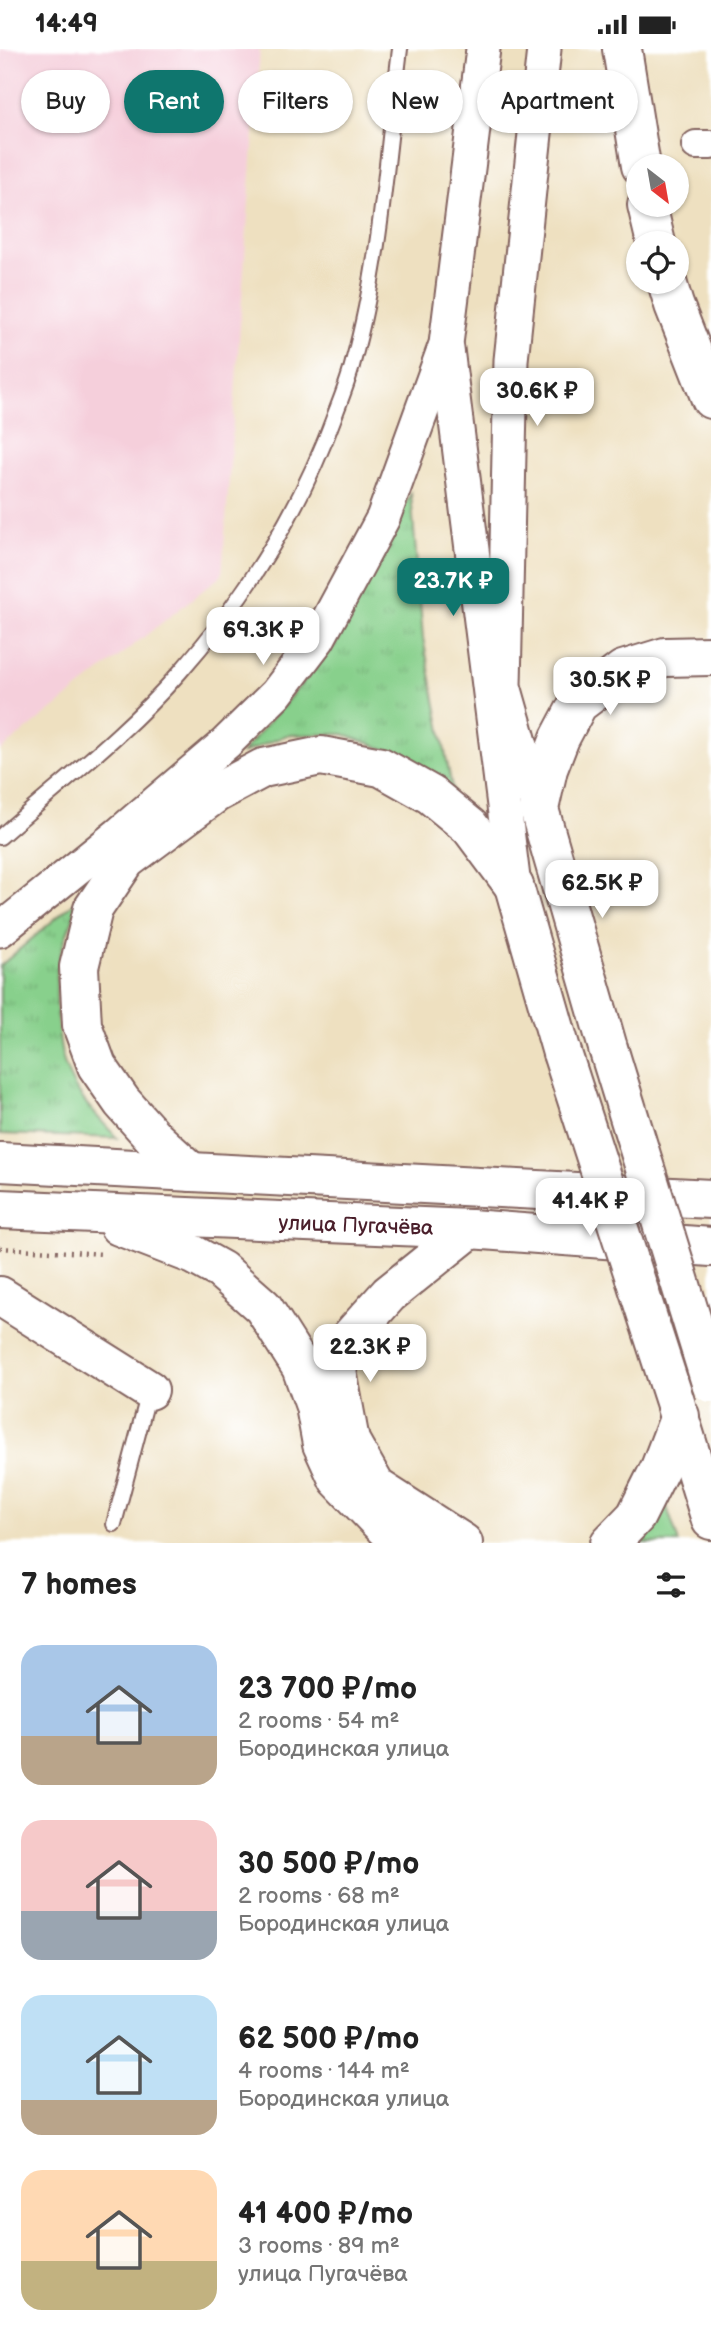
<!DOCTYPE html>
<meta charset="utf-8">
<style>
body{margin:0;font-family:"Balsamiq Sans",sans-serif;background:#f6f6f6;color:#222;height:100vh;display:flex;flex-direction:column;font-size:26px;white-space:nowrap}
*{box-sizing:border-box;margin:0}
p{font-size:23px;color:#767676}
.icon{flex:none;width:38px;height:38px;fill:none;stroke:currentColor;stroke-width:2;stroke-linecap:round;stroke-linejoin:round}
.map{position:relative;height:1494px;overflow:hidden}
.sheet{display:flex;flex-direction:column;background:#fff;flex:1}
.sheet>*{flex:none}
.guide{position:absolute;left:21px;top:21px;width:670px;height:63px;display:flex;gap:14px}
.needle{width:46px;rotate:149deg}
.fabs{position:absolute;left:626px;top:105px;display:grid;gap:14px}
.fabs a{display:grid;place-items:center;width:63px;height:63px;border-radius:50%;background:#fff;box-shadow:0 2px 5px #0004;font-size:35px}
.price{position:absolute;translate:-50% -60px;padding:0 16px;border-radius:14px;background:#fff;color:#222;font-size:23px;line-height:46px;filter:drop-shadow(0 2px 4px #0008)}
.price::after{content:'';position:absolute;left:50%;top:42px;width:21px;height:16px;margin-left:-10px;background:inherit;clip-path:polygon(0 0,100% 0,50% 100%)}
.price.selected{background:#0f766e;color:#fff}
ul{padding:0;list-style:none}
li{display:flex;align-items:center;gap:21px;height:175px;padding:0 21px}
li span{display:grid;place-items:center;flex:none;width:196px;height:140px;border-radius:21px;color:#555}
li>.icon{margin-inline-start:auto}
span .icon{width:84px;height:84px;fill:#fffc;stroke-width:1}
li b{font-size:30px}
h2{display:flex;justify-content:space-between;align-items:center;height:84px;padding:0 21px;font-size:30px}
.tag{padding:0 24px;border-radius:32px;background:#fff;box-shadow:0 2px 5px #0004;font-size:24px;line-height:63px}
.tag.selected{background:#0f766e;color:#fff}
.status{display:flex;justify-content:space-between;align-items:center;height:49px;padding:0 35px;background:#fff;direction:ltr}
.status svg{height:19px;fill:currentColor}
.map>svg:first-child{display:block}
.built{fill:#f5cfdb}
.grass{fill:url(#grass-tufts);stroke:#69785c;stroke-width:2}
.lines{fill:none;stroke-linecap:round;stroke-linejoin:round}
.service-casing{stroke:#83635f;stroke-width:18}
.minor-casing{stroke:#83635f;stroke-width:32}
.tertiary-casing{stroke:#83635f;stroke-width:37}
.secondary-casing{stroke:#83635f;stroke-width:42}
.primary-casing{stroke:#83635f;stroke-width:42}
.path{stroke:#83635f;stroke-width:4.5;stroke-dasharray:2 5;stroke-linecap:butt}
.service{stroke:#fff;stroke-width:14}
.minor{stroke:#fff;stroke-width:28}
.tertiary{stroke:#fff;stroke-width:33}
.secondary{stroke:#fff;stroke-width:38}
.primary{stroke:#fff;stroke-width:38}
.secondary-bridge-casing{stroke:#83635f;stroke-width:42;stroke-linecap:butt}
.secondary-bridge{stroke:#fff;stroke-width:38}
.labels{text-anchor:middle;stroke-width:6;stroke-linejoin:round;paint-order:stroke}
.street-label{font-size:21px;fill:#4a1f2b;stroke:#fff}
</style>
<div class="status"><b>14:49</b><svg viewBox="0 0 49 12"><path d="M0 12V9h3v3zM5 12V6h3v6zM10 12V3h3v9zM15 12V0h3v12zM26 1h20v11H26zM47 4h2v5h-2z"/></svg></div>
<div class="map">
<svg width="711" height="1494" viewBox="0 0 711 1494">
<defs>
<pattern id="grass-tufts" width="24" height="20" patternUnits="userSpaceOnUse" patternTransform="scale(1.75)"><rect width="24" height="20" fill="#88d08c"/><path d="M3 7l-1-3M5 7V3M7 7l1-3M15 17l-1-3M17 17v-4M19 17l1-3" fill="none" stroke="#77b279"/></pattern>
</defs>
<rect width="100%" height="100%" fill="#fff"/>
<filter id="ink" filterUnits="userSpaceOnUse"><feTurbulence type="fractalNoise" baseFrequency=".0143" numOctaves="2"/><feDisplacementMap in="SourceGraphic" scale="14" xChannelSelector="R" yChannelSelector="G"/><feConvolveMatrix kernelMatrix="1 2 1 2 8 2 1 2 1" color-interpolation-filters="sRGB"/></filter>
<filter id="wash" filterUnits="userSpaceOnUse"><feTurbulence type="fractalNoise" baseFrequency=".00686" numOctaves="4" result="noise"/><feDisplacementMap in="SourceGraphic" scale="28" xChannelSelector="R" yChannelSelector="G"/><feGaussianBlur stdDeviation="1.57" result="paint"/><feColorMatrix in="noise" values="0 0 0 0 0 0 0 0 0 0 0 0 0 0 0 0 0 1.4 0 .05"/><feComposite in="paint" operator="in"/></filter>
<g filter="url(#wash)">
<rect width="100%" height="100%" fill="#eee0c0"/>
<path class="built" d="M0 0H260L222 526 0 702Z"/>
<g class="grass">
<path d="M411 444 423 589 454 749 404 707 343 685 287 686 241 705 336 595Z"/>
<path d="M83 846C75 866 65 886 60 907 53 932 57 995 66 1019 76 1047 98 1068 117 1089L0 1085V917Z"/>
<path d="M665 1452 679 1494H642L648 1488Z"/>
</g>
</g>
<g filter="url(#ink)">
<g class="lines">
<g class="service-casing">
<g id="service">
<path d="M0 788C60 735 126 685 179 624 247 547 301 460 336 363 342 347 349 330 353 313 381 212 387 104 400 0"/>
<path d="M114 1475 149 1343"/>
</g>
</g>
<g class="minor-casing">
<path id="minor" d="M696 96H711"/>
</g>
<g class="tertiary-casing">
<g id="tertiary">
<path d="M447 300 514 837"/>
<path d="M539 760 504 637 511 311 544 0"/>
<path d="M0 881 118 786 226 694 276 645 318 590 383 469 446 295 483 0"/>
</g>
</g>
<g class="secondary-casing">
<g id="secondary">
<path d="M622 0 641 117"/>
<path d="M647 156 656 194"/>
<path d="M667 233 674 256 711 350"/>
<path d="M514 837 562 1004"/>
<path d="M608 999 539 760 548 720 560 689 578 655 623 621 665 608 711 607"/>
<path d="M676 1358 711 1471"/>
<path d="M463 1494 376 1438 350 1392 337 1322 345 1294 389 1245 470 1180"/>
<path d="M610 1494 636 1467 660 1419 680 1367"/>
</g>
</g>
<g class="primary-casing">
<g id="primary">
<path d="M0 1113 711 1150"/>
<path d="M191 1123 155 1090 122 1053 97 1017 82 976 79 918 93 860 126 811 216 744 263 719 321 707 381 718 431 746 470 778 514 837"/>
<path d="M0 1160 470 1180 711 1198"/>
<path d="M119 1177 194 1206 221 1221 263 1258 301 1318 315 1357 322 1395 338 1430 385 1479 410 1494"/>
<path d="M0 1247 149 1341"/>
</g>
</g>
<path class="path" d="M0 1199 104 1205"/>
<use href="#service" class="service"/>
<use href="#minor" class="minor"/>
<use href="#tertiary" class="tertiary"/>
<use href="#secondary" class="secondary"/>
<use href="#primary" class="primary"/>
<g class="secondary-bridge-casing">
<g id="secondary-bridge">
<path d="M608 999 711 1334"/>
<path d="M562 1004 676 1356"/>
</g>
</g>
<use href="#secondary-bridge" class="secondary-bridge"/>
</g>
</g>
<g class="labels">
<g class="street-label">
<text transform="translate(356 1176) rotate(2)" y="7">улица Пугачёва</text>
</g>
</g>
</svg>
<div class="fabs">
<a><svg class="needle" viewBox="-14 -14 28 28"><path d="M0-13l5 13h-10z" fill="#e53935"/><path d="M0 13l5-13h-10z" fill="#767676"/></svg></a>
<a><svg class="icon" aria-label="locate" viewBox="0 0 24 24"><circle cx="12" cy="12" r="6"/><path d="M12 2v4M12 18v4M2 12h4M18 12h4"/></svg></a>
</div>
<b class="price" style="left:537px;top:379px">30.6K ₽</b>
<b class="price selected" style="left:453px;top:569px">23.7K ₽</b>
<b class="price" style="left:263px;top:618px">69.3K ₽</b>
<b class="price" style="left:610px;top:668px">30.5K ₽</b>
<b class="price" style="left:602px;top:871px">62.5K ₽</b>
<b class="price" style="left:590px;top:1189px">41.4K ₽</b>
<b class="price" style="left:370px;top:1335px">22.3K ₽</b>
<div class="guide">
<a class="tag">Buy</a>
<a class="tag selected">Rent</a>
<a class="tag">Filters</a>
<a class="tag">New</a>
<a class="tag">Apartment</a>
</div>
</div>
<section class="sheet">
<h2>7 homes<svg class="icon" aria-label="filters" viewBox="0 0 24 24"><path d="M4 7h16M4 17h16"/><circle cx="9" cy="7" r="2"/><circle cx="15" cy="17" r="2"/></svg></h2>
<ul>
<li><span style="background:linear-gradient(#a9c7e8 65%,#b9a48a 0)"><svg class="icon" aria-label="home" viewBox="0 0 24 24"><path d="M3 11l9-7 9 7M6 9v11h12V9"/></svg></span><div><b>23 700 ₽/mo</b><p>2 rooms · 54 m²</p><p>Бородинская улица</p></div></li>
<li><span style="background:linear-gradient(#f6c9c9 65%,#9aa5b1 0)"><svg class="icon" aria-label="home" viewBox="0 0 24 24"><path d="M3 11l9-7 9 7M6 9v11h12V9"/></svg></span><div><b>30 500 ₽/mo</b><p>2 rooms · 68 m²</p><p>Бородинская улица</p></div></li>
<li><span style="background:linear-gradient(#bfe0f5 75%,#b9a48a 0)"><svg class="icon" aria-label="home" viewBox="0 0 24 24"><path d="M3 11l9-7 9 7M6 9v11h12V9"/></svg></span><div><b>62 500 ₽/mo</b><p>4 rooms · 144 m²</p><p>Бородинская улица</p></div></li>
<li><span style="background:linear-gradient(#ffd9b3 65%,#c2b280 0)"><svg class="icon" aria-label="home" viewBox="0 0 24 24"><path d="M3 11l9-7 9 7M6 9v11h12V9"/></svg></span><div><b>41 400 ₽/mo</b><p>3 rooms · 89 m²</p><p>улица Пугачёва</p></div></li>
</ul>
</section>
